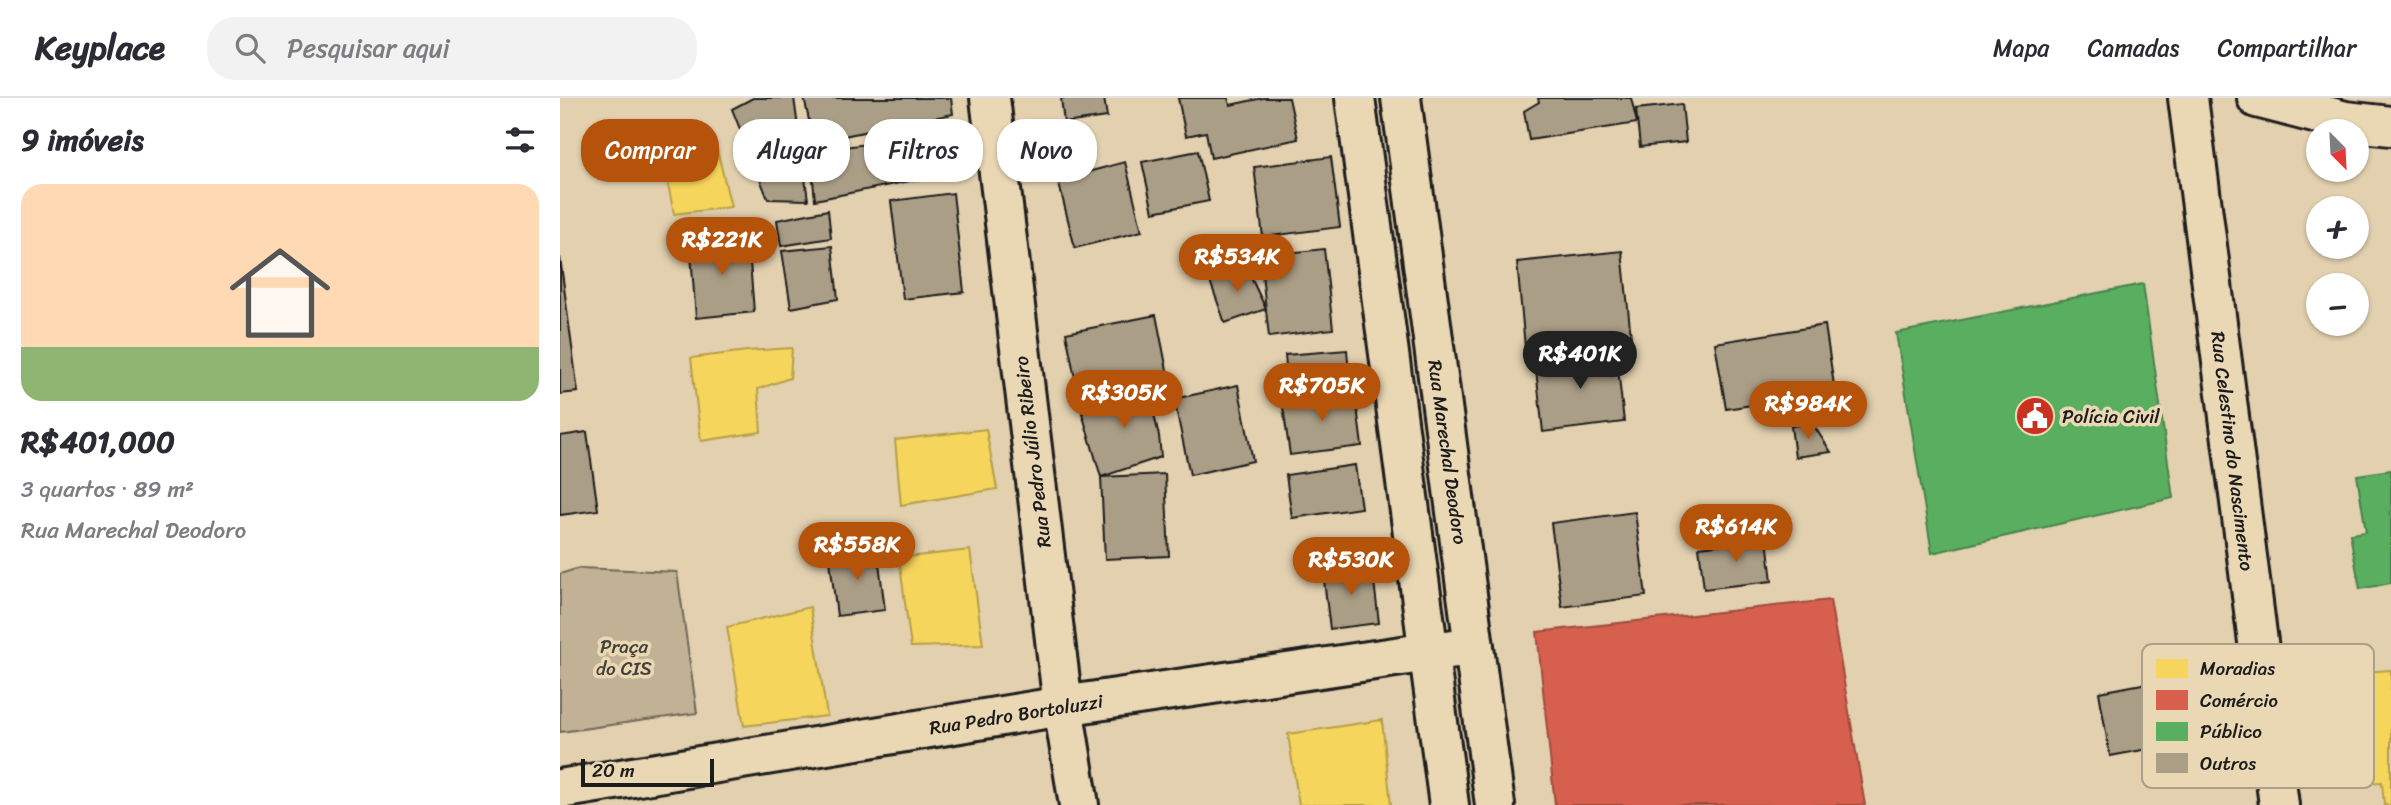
<!DOCTYPE html>
<html lang="pt">
<meta charset="utf-8">
<style>
body{margin:0;font-family:Sriracha,sans-serif;background:#f2f2f3;color:#2b2b33;height:100vh;display:flex;flex-direction:column;font-size:26px;white-space:nowrap}
*{box-sizing:border-box;margin:0}
p{font-size:23px;color:#7c7c81}
.icon{flex:none;width:38px;height:38px;fill:none;stroke:currentColor;stroke-width:2;stroke-linecap:round;stroke-linejoin:round}
.map{position:relative;flex:1;overflow:hidden}
.drawer{display:flex;flex-direction:column;background:#fff;width:560px}
.drawer>*{flex:none}
.top-card{position:absolute;left:21px;top:21px;width:665px;height:63px;display:flex;gap:14px}
.needle{width:46px;rotate:156deg}
.fabs{position:absolute;left:1746px;top:21px;display:grid;gap:14px}
.fabs a{display:grid;place-items:center;width:63px;height:63px;border-radius:50%;background:#fff;box-shadow:0 2px 5px #0004;font-size:35px}
.scale{position:absolute;left:21px;bottom:18px;width:133px;box-sizing:border-box;padding-left:7px;border:4px solid #1c1c1c;border-top:0;font-size:19px;line-height:24px;white-space:nowrap;color:#1c1c1c;-webkit-text-stroke:5px #ead8b5;paint-order:stroke}
.price{position:absolute;translate:-50% -60px;padding:0 16px;border-radius:24px;background:#b45309;color:#fff;font-size:23px;line-height:46px;filter:drop-shadow(0 2px 4px #0008)}
.price::after{content:'';position:absolute;left:50%;top:42px;width:21px;height:16px;margin-left:-10px;background:inherit;clip-path:polygon(0 0,100% 0,50% 100%)}
.price.on{background:#222;color:#fff}
ul{padding:0;list-style:none}
li{display:grid;align-content:center;gap:14px;height:371px;padding:0 21px}
li span{display:grid;place-items:center;height:217px;border-radius:21px;color:#555}
li>.icon{margin-inline-start:auto}
span .icon{width:126px;height:126px;fill:#fffc;stroke-width:1}
li b{font-size:30px}
h2{display:flex;justify-content:space-between;align-items:center;height:84px;padding:0 21px;font-size:30px}
.chip{padding:0 24px;border-radius:28px;background:#fff;box-shadow:0 2px 5px #0004;font-size:24px;line-height:63px}
.chip.on{background:#b45309;color:#fff}
header{display:flex;align-items:center;gap:42px;box-sizing:border-box;height:98px;padding:0 35px;background:#fff;border-bottom:2px solid #e1e1e2}
header strong{font-size:33px}
nav{display:flex;gap:38px;margin-inline-start:auto;font-size:24px}
.search{width:490px;height:63px;background:#f2f2f3;display:flex;align-items:center;gap:18px;box-sizing:border-box;padding:0 24px;border-radius:28px;color:#7c7c81;font-size:26px}
main{display:flex;flex:1;min-height:0}
.map>svg:first-child{display:block}
.green{fill:#c1b296;stroke:#6e6759;stroke-width:2}
.homes{fill:#f6d55c;stroke:#b59e49;stroke-width:2}
.shops{fill:#d6604d;stroke:#9e4c3e;stroke-width:2}
.public{fill:#5aae61;stroke:#47824c;stroke-width:2}
.building{fill:#ab9e86;stroke:#1c1c1c;stroke-width:2}
.lines{fill:none;stroke-linecap:round;stroke-linejoin:round}
.minor-casing{stroke:#1c1c1c;stroke-width:44}
.tertiary-casing{stroke:#1c1c1c;stroke-width:44}
.minor{stroke:#ead8b5;stroke-width:38}
.tertiary{stroke:#ead8b5;stroke-width:38}
.labels{text-anchor:middle;stroke-width:7;stroke-linejoin:round;paint-order:stroke}
.poi-label{font-size:19px;fill:#1c1c1c;stroke:#ead8b5;text-anchor:start}
.street-label{font-size:19px;fill:#1c1c1c;stroke:#ead8b5}
.park-label{font-size:19px;fill:#45423a;stroke:#ead8b5}
.key{fill:#ead8b5;stroke:#aca087;stroke-width:2}
.key-label{font-size:19px;fill:#1c1c1c}
</style>
<header>
<strong>Keyplace</strong>
<div class="search"><svg class="icon" aria-label="search" viewBox="0 0 24 24"><circle cx="10" cy="10" r="6"/><path d="M15 15l6 6"/></svg>Pesquisar aqui</div>
<nav><a>Mapa</a><a>Camadas</a><a>Compartilhar</a></nav>
</header>
<main>
<section class="drawer">
<h2>9 imóveis<svg class="icon" aria-label="filters" viewBox="0 0 24 24"><path d="M4 7h16M4 17h16"/><circle cx="9" cy="7" r="2"/><circle cx="15" cy="17" r="2"/></svg></h2>
<ul>
<li><span style="background:linear-gradient(#ffd9b3 75%,#8fb573 0)"><svg class="icon" aria-label="home" viewBox="0 0 24 24"><path d="M3 11l9-7 9 7M6 9v11h12V9"/></svg></span><div><b>R$401,000</b><p>3 quartos · 89 m²</p><p>Rua Marechal Deodoro</p></div></li>
</ul>
</section>
<div class="map">
<svg width="1831" height="707" viewBox="0 0 1831 707">
<rect width="100%" height="100%" fill="#e2d0af"/>
<filter id="ink" filterUnits="userSpaceOnUse"><feTurbulence type="fractalNoise" baseFrequency=".0143" numOctaves="2"/><feDisplacementMap in="SourceGraphic" scale="14" xChannelSelector="R" yChannelSelector="G"/><feConvolveMatrix kernelMatrix="1 2 1 2 8 2 1 2 1" color-interpolation-filters="sRGB"/></filter>
<g filter="url(#ink)">
<path class="green" d="M19 470 117 474 137 615 0 634V476Z"/>
<g class="homes">
<path d="M154 39 171 109 114 116 100 46Z"/>
<path d="M232 250 230 280 198 291 201 334 141 343 131 260 187 253Z"/>
<path d="M426 331 437 391 341 407 335 342Z"/>
<path d="M410 452 423 547 351 549 339 460Z"/>
<path d="M250 509 267 618 184 628 167 529Z"/>
<path d="M1831 572V707H1824L1822 684 1782 686 1776 576Z"/>
<path d="M822 622 831 707H739L728 636Z"/>
</g>
<path class="shops" d="M1270 502 1305 707H995L977 534Z"/>
<g class="public">
<path d="M1583 186 1613 400 1372 455 1336 235Z"/>
<path d="M1831 372V485L1800 491 1790 436 1806 434 1797 377Z"/>
</g>
<g class="building">
<path d="M193 0H234L248 102 208 101 172 11Z"/>
<path d="M244 0H391L393 16 254 44Z"/>
<path d="M501 0H544L547 19 504 25Z"/>
<path d="M618 0H668L670 7 703 0H729L738 41 651 60 646 34 626 38Z"/>
<path d="M978 0H1071L1077 25 969 42 964 13 979 4Z"/>
<path d="M1122 6 1126 44 1080 49 1076 11Z"/>
<path d="M332 43 338 58 366 55 365 80 255 102 250 53Z"/>
<path d="M638 53 649 103 593 114 582 64Z"/>
<path d="M771 59 780 129 703 139 694 69Z"/>
<path d="M565 64 582 133 515 150 498 82Z"/>
<path d="M393 95 404 194 343 201 331 103Z"/>
<path d="M268 112 271 140 221 148 217 122Z"/>
<path d="M188 139 194 214 136 220 130 144Z"/>
<path d="M272 148 278 201 231 210 222 153Z"/>
<path d="M764 151 773 231 709 239 700 158Z"/>
<path d="M1062 153 1071 239 965 249 957 164Z"/>
<path d="M0 159 18 294 0 296Z"/>
<path d="M684 165 706 211 665 225 650 183Z"/>
<path d="M596 217 608 277 518 295 506 235Z"/>
<path d="M1265 227 1275 294 1166 311 1155 245Z"/>
<path d="M787 252 790 287 728 292 725 257Z"/>
<path d="M1056 253 1064 324 983 334 975 263Z"/>
<path d="M586 281 599 338 601 359 541 379 522 315Z"/>
<path d="M678 287 693 363 630 377 614 301Z"/>
<path d="M795 293 802 348 730 357 722 302Z"/>
<path d="M1252 325 1271 354 1235 359 1231 328Z"/>
<path d="M27 334 38 412 0 417V338Z"/>
<path d="M795 367 801 410 732 420 726 377Z"/>
<path d="M605 376 609 458 545 461 541 379Z"/>
<path d="M1075 414 1086 498 1002 509 991 425Z"/>
<path d="M1207 441 1212 483 1144 491 1139 449Z"/>
<path d="M317 449 325 512 277 518 269 455Z"/>
<path d="M812 467 819 525 770 531 763 474Z"/>
<path d="M1631 577 1642 641 1550 658 1539 594Z"/>
</g>
<g class="lines">
<g class="minor-casing">
<g id="minor">
<path d="M430 0 503 608 519 707"/>
<path d="M1628 0 1719 707"/>
<path d="M0 691 503 608 869 554 914 549"/>
</g>
</g>
<g class="tertiary-casing">
<g id="tertiary">
<path d="M795 0 889 707"/>
<path d="M841 0 935 707"/>
<path d="M1697 0 1785 23 1831 28"/>
</g>
</g>
<use href="#minor" class="minor"/>
<use href="#tertiary" class="tertiary"/>
</g>
</g>
<defs>
<g id="civic-disc" transform="scale(2.0125)"><circle r="9.5" fill="#c8321e" stroke="#ead8b5"/><path d="M-.6-6.5H3V-4.5H.6V-3L4-1V1h2V6H-6V1h2V-1L-.6-3ZM-1.2 2.5V6h2.4V2.5Z" fill="#fff"/></g>
</defs>
<g fill-rule="evenodd">
<use href="#civic-disc" x="1475" y="318"/>
</g>
<g class="labels">
<g class="poi-label">
<text x="1502" y="325">Polícia Civil</text>
</g>
<g class="street-label">
<text transform="translate(1673 353) rotate(83)" y="7">Rua Celestino do Nascimento</text>
<text transform="translate(472 354) rotate(-97)" y="7">Rua Pedro Júlio Ribeiro</text>
<text transform="translate(888 354) rotate(82)" y="7">Rua Marechal Deodoro</text>
<text transform="translate(456 616) rotate(-9)" y="7">Rua Pedro Bortoluzzi</text>
</g>
<g class="park-label">
<text x="64" y="555">Praça<tspan x="64" dy="22">do CIS</tspan></text>
</g>
</g>
<rect x="1582" y="546" width="232" height="144" rx="10" class="key"/>
<rect x="1596" y="561" width="32" height="19" fill="#f6d55c"/>
<rect x="1596" y="592" width="32" height="20" fill="#d6604d"/>
<rect x="1596" y="624" width="32" height="19" fill="#5aae61"/>
<rect x="1596" y="655" width="32" height="20" fill="#ab9e86"/>
<g class="key-label">
<text x="1640" y="577">Moradias</text>
<text x="1640" y="609">Comércio</text>
<text x="1640" y="640">Público</text>
<text x="1640" y="672">Outros</text>
</g>
</svg>
<div class="fabs">
<a><svg class="needle" viewBox="-14 -14 28 28"><path d="M0-13l5 13h-10z" fill="#e53935"/><path d="M0 13l5-13h-10z" fill="#7c7c81"/></svg></a>
<a>+</a>
<a>−</a>
</div>
<div class="scale">20 m</div>
<b class="price" style="left:162px;top:179px">R$221K</b>
<b class="price" style="left:677px;top:196px">R$534K</b>
<b class="price on" style="left:1020px;top:293px">R$401K</b>
<b class="price" style="left:762px;top:325px">R$705K</b>
<b class="price" style="left:564px;top:332px">R$305K</b>
<b class="price" style="left:1248px;top:343px">R$984K</b>
<b class="price" style="left:1176px;top:466px">R$614K</b>
<b class="price" style="left:297px;top:484px">R$558K</b>
<b class="price" style="left:791px;top:499px">R$530K</b>
<div class="top-card">
<a class="chip on">Comprar</a>
<a class="chip">Alugar</a>
<a class="chip">Filtros</a>
<a class="chip">Novo</a>
</div>
</div>
</main>
